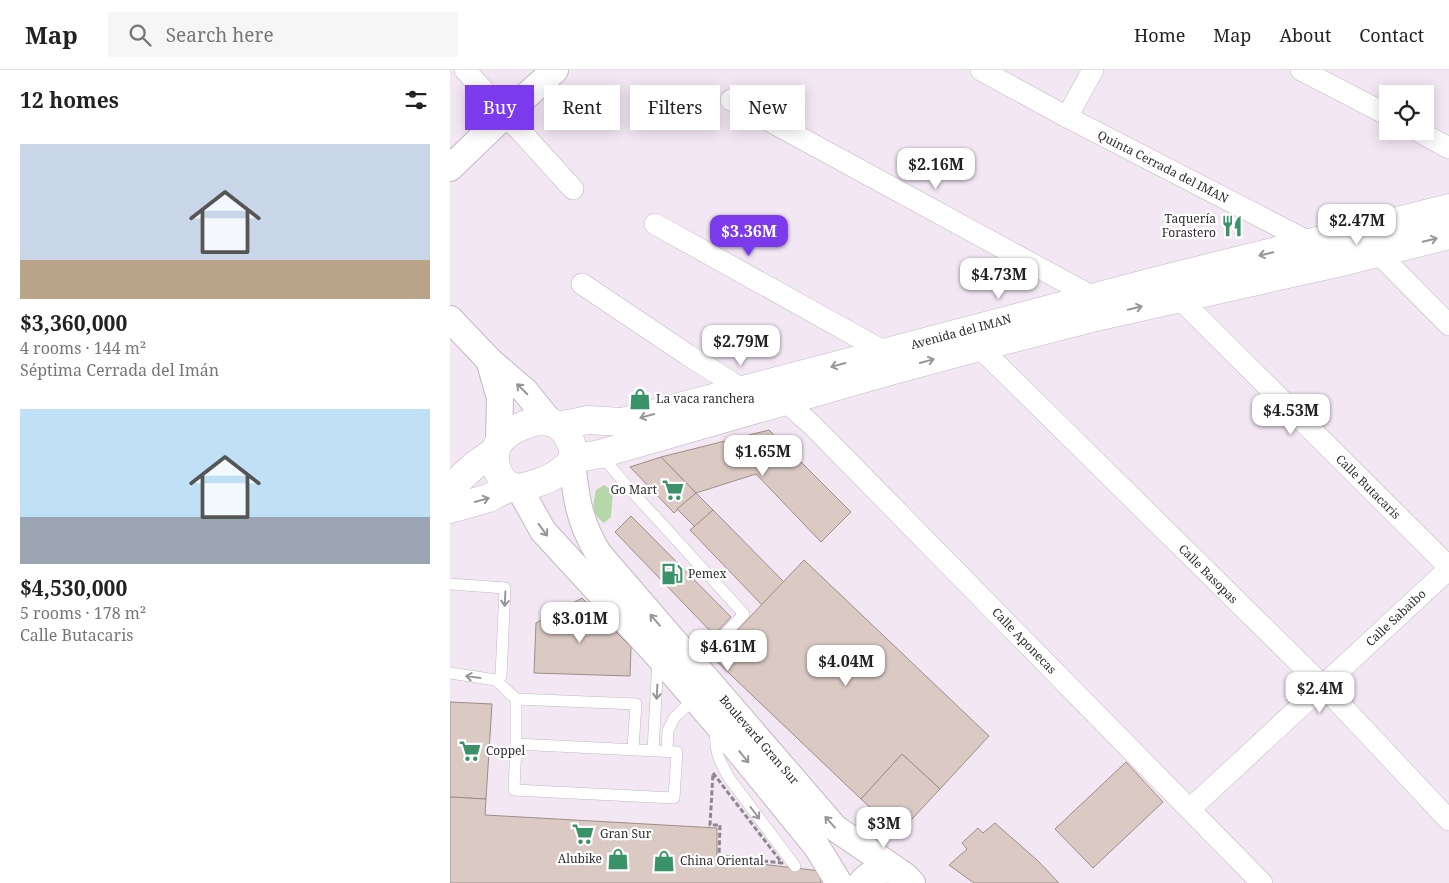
<!DOCTYPE html>
<meta charset="utf-8">
<style>
body{margin:0;font-family:"Noto Serif",serif;background:#f6f6f6;color:#222;height:100vh;display:flex;flex-direction:column;font-size:19px;white-space:nowrap}
*{box-sizing:border-box;margin:0}
p{font-size:16px;color:#767676}
.icon{flex:none;width:28px;height:28px;fill:none;stroke:currentColor;stroke-width:2;stroke-linecap:round;stroke-linejoin:round}
.map{position:relative;flex:1;overflow:hidden}
.details{display:flex;flex-direction:column;background:#fff;width:450px}
.details>*{flex:none}
.hud{position:absolute;left:15px;top:15px;width:475px;height:45px;display:flex;gap:10px}
.controls{position:absolute;left:929px;top:15px;display:grid;gap:10px}
.controls a{display:grid;place-items:center;width:55px;height:55px;border-radius:0px;background:#fff;box-shadow:0 2px 12px #0003;font-size:25px}
.price{position:absolute;translate:-50% -42px;padding:0 11px;border-radius:10px;background:#fff;color:#222;font-size:16px;line-height:32px;filter:drop-shadow(0 1px 2px #0008)}
.price::after{content:'';position:absolute;left:50%;top:30px;width:15px;height:11px;margin-left:-8px;background:inherit;clip-path:polygon(0 0,100% 0,50% 100%)}
.price.active{background:#7c3aed;color:#fff}
ul{padding:0;list-style:none}
li{display:grid;align-content:center;gap:10px;height:265px;padding:0 20px}
li span{display:grid;place-items:center;height:155px;border-radius:0px;color:#555}
li>.icon{margin-inline-start:auto}
span .icon{width:90px;height:90px;fill:#fffc;stroke-width:1}
li b{font-size:21px}
h2{display:flex;justify-content:space-between;align-items:center;height:60px;padding:0 20px;font-size:21px}
.pill{padding:0 18px;border-radius:0px;background:#fff;box-shadow:0 2px 12px #0003;font-size:18px;line-height:45px}
.pill.active{background:#7c3aed;color:#fff}
header{display:flex;align-items:center;gap:30px;box-sizing:border-box;height:70px;padding:0 25px;background:#fff;border-bottom:1px solid #e0e0e0}
header strong{font-size:24px}
nav{display:flex;gap:28px;margin-inline-start:auto;font-size:18px}
.search{width:350px;height:45px;background:#f6f6f6;display:flex;align-items:center;gap:12px;box-sizing:border-box;padding:0 18px;border-radius:0px;color:#767676;font-size:19px}
main{display:flex;flex:1;min-height:0}
.map>svg:first-child{display:block}
.green{fill:#b5d7aa}
.building{fill:#dbcac4;stroke:#9d8d87}
.lines{fill:none;stroke-linecap:round;stroke-linejoin:round}
.service-casing{stroke:#c3b7c4;stroke-width:12}
.minor-casing{stroke:#c3b7c4;stroke-width:22}
.tertiary-casing{stroke:#c3b7c4;stroke-width:28}
.secondary-casing{stroke:#c3b7c4;stroke-width:29}
.path{stroke:#8f8790;stroke-width:3;stroke-dasharray:5 2.5;stroke-linecap:butt}
.service{stroke:#fff;stroke-width:11}
.minor{stroke:#fff;stroke-width:21}
.tertiary{stroke:#fff;stroke-width:26}
.secondary{stroke:#fff;stroke-width:28}
.oneway{stroke:#989598}
.labels{text-anchor:middle;stroke-width:4.5;stroke-linejoin:round;paint-order:stroke}
.street-label{font-size:12px;fill:#302b30;stroke:#fff}
.poi-label{font-size:12px;fill:#302b30;stroke:#fff;text-anchor:start}
</style>
<header>
<strong>Map</strong>
<div class="search"><svg class="icon" aria-label="search" viewBox="0 0 24 24"><circle cx="10" cy="10" r="6"/><path d="M15 15l6 6"/></svg>Search here</div>
<nav><a>Home</a><a>Map</a><a>About</a><a>Contact</a></nav>
</header>
<main>
<section class="details">
<h2>12 homes<svg class="icon" aria-label="filters" viewBox="0 0 24 24"><path d="M4 7h16M4 17h16"/><circle cx="9" cy="7" r="2"/><circle cx="15" cy="17" r="2"/></svg></h2>
<ul>
<li><span style="background:linear-gradient(#c9d6e8 75%,#b9a48a 0)"><svg class="icon" aria-label="home" viewBox="0 0 24 24"><path d="M3 11l9-7 9 7M6 9v11h12V9"/></svg></span><div><b>$3,360,000</b><p>4 rooms · 144 m²</p><p>Séptima Cerrada del Imán</p></div></li>
<li><span style="background:linear-gradient(#bfe0f5 70%,#9aa5b1 0)"><svg class="icon" aria-label="home" viewBox="0 0 24 24"><path d="M3 11l9-7 9 7M6 9v11h12V9"/></svg></span><div><b>$4,530,000</b><p>5 rooms · 178 m²</p><p>Calle Butacaris</p></div></li>
</ul>
</section>
<div class="map">
<svg width="999" height="813" viewBox="0 0 999 813">
<rect width="100%" height="100%" fill="#f3e7f4"/>
<path class="green" d="M154 415 163 421 161 447 154 453C140 442 143 436 146 420Z"/>
<g class="building">
<path d="M319 360 401 442 371 472 306 404 246 423 211 387Z"/>
<path d="M211 387 246 423 224 443 180 397Z"/>
<path d="M246 423 263 440 245 457 227 439Z"/>
<path d="M263 440 334 512 312 535 240 460Z"/>
<path d="M181 446 281 547 264 565 165 462Z"/>
<path d="M354 490 539 666 490 719 452 684 411 729 262 587Z"/>
<path d="M132 528 181 577 180 606 84 603 86 553Z"/>
<path d="M0 632 42 634 36 729 0 727Z"/>
<path d="M452 684 490 719 448 764 411 729Z"/>
<path d="M676 692 713 732 643 798 605 759Z"/>
<path d="M0 727 36 729 35 745 267 758V789L371 801V813H0Z"/>
<path d="M545 753 588 791 609 813H524L499 795 517 779 512 773 528 758 533 763Z"/>
</g>
<g class="lines">
<g class="service-casing">
<g id="service">
<path d="M151 385 178 417 294 544 245 595"/>
<path d="M0 514 55 518 51 606 46 610"/>
<path d="M0 603 46 610 66 629V674"/>
<path d="M66 629 186 634 183 679"/>
<path d="M266 658C264 680 268 688 279 708L345 796"/>
<path d="M66 674 227 682 224 728 64 720Z"/>
<path d="M203 680 208 591"/>
<path d="M217 681 218 660 225 647 245 628"/>
</g>
</g>
<g class="minor-casing">
<g id="minor">
<path d="M15 0 123 119"/>
<path d="M531 0 617 47 867 176"/>
<path d="M851 0 938 45"/>
<path d="M281 30 643 227 647 237"/>
<path d="M617 47 643 0"/>
<path d="M968 61 999 78"/>
<path d="M205 154 435 282 437 291"/>
<path d="M924 170 928 183 999 255"/>
<path d="M132 214 238 285 295 321 335 331 363 356 812 813"/>
<path d="M721 220 999 497"/>
<path d="M520 268 873 616 999 750"/>
<path d="M740 739 999 499"/>
</g>
</g>
<g class="tertiary-casing">
<g id="tertiary">
<path d="M0 98 56 44 105 0"/>
<path d="M0 249 39 290 75 321 100 352"/>
<path d="M39 290 50 328 49 372"/>
<path d="M122 392C126 428 129 451 148 483L385 758 448 801"/>
<path d="M69 418 93 461 209 587 266 653 367 777 389 813"/>
<path d="M411 813C420 802 432 797 446 801 452 802 458 809 462 813"/>
</g>
</g>
<g class="secondary-casing">
<g id="secondary">
<path d="M87 351C91 352 95 351 99 352 115 355 127 377 122 392 116 397 110 403 103 406 98 410 73 418 67 418 47 415 39 385 50 371 59 360 73 355 87 351Z"/>
<path d="M109 356 138 350 172 352 710 210 999 138"/>
<path d="M123 389 150 384 440 301 529 277 650 246 896 191 999 165"/>
<path d="M0 418 25 395 45 381"/>
<path d="M0 439 39 428 62 416"/>
</g>
</g>
<path class="path" d="M263 703 332 793 269 786 270 755H260Z"/>
<use href="#service" class="service"/>
<use href="#minor" class="minor"/>
<use href="#tertiary" class="tertiary"/>
<use href="#secondary" class="secondary"/>
</g>
<defs><path id="oneway-shaft" d="M-6 0H5M1.5-3L5.5 0L1.5 3" fill="none" stroke-width="1.6" stroke-linecap="round" stroke-linejoin="round" transform="scale(1.25)"/></defs>
<g class="oneway">
<use href="#oneway-shaft" transform="translate(980 170) rotate(-14)"/>
<use href="#oneway-shaft" transform="translate(816 184) rotate(167)"/>
<use href="#oneway-shaft" transform="translate(685 238) rotate(-13)"/>
<use href="#oneway-shaft" transform="translate(477 291) rotate(-15)"/>
<use href="#oneway-shaft" transform="translate(388 295) rotate(165)"/>
<use href="#oneway-shaft" transform="translate(72 319) rotate(-135)"/>
<use href="#oneway-shaft" transform="translate(197 346) rotate(165)"/>
<use href="#oneway-shaft" transform="translate(32 430) rotate(-16)"/>
<use href="#oneway-shaft" transform="translate(93 460) rotate(54)"/>
<use href="#oneway-shaft" transform="translate(55 529) rotate(93)"/>
<use href="#oneway-shaft" transform="translate(205 550) rotate(-131)"/>
<use href="#oneway-shaft" transform="translate(23 607) rotate(-172)"/>
<use href="#oneway-shaft" transform="translate(207 622) rotate(93)"/>
<use href="#oneway-shaft" transform="translate(294 687) rotate(51)"/>
<use href="#oneway-shaft" transform="translate(305 743) rotate(53)"/>
<use href="#oneway-shaft" transform="translate(380 752) rotate(-132)"/>
</g>
<defs>
<g id="restaurant-bare" transform="scale(1.725)"><path d="M-5-6h1v4h1v-4h1v4h1v-4h1v5L-1.5 .5V6h-2V.5L-5-1ZM5-6V6H3V1.5H1.5Q1.5-4 5-6Z" fill="#3a9368" stroke="#fff" stroke-width="2.5" paint-order="stroke"/></g>
<g id="shop-bare" transform="scale(1.725)"><path d="M-5-2.5h2.3a2.7 3.5 0 0 1 5.4 0H5L5.5 6h-11ZM-1.5-2.5h3a1.5 2.3 0 0 0-3 0Z" fill="#3a9368" stroke="#fff" stroke-width="2.5" paint-order="stroke"/></g>
<g id="supermarket-bare" transform="scale(1.725)"><path d="M-6-5.5h2.5l.6 2H6L4.5 2H-2.5L-4.4-4H-6ZM-1.5 3.2a1.3 1.3 0 1 0 .1 0ZM3 3.2a1.3 1.3 0 1 0 .1 0Z" fill="#3a9368" stroke="#fff" stroke-width="2.5" paint-order="stroke"/></g>
<g id="fuel-bare" transform="scale(1.725)"><path d="M-5.5-6h7V0h2V4h1.3V-2.5L3-4.5l.8-.8L6-3V5H2.5V1h-1V6h-7ZM-4.2-4.7v3.2H.2V-4.7Z" fill="#3a9368" stroke="#fff" stroke-width="2.5" paint-order="stroke"/></g>
</defs>
<g fill-rule="evenodd">
<use href="#restaurant-bare" x="782" y="156"/>
<use href="#shop-bare" x="190" y="329"/>
<use href="#supermarket-bare" x="223" y="420"/>
<use href="#fuel-bare" x="222" y="504"/>
<use href="#supermarket-bare" x="20" y="681"/>
<use href="#supermarket-bare" x="133" y="764"/>
<use href="#shop-bare" x="168" y="789"/>
<use href="#shop-bare" x="214" y="791"/>
</g>
<g class="labels">
<g class="street-label">
<text transform="translate(713 97) rotate(27)" y="4">Quinta Cerrada del IMAN</text>
<text transform="translate(511 262) rotate(-15)" y="4">Avenida del IMAN</text>
<text transform="translate(918 417) rotate(45)" y="4">Calle Butacaris</text>
<text transform="translate(758 504) rotate(45)" y="4">Calle Basopas</text>
<text transform="translate(946 548) rotate(-43)" y="4">Calle Sabaibo</text>
<text transform="translate(574 571) rotate(46)" y="4">Calle Aponecas</text>
<text transform="translate(309 670) rotate(49)" y="4">Boulevard Gran Sur</text>
</g>
<g class="poi-label">
<text x="766" y="153" text-anchor="end">Taquería<tspan x="766" dy="14">Forastero</tspan></text>
<text x="206" y="333">La vaca ranchera</text>
<text x="207" y="424" text-anchor="end">Go Mart</text>
<text x="238" y="508">Pemex</text>
<text x="36" y="685">Coppel</text>
<text x="150" y="768">Gran Sur</text>
<text x="152" y="793" text-anchor="end">Alubike</text>
<text x="230" y="795">China Oriental</text>
</g>
</g>
</svg>
<div class="controls">
<a><svg class="icon" aria-label="locate" viewBox="0 0 24 24"><circle cx="12" cy="12" r="6"/><path d="M12 2v4M12 18v4M2 12h4M18 12h4"/></svg></a>
</div>
<b class="price" style="left:486px;top:120px">$2.16M</b>
<b class="price" style="left:907px;top:176px">$2.47M</b>
<b class="price active" style="left:299px;top:187px">$3.36M</b>
<b class="price" style="left:549px;top:230px">$4.73M</b>
<b class="price" style="left:291px;top:297px">$2.79M</b>
<b class="price" style="left:841px;top:366px">$4.53M</b>
<b class="price" style="left:313px;top:407px">$1.65M</b>
<b class="price" style="left:130px;top:574px">$3.01M</b>
<b class="price" style="left:278px;top:602px">$4.61M</b>
<b class="price" style="left:396px;top:617px">$4.04M</b>
<b class="price" style="left:870px;top:644px">$2.4M</b>
<b class="price" style="left:434px;top:779px">$3M</b>
<div class="hud">
<a class="pill active">Buy</a>
<a class="pill">Rent</a>
<a class="pill">Filters</a>
<a class="pill">New</a>
</div>
</div>
</main>
